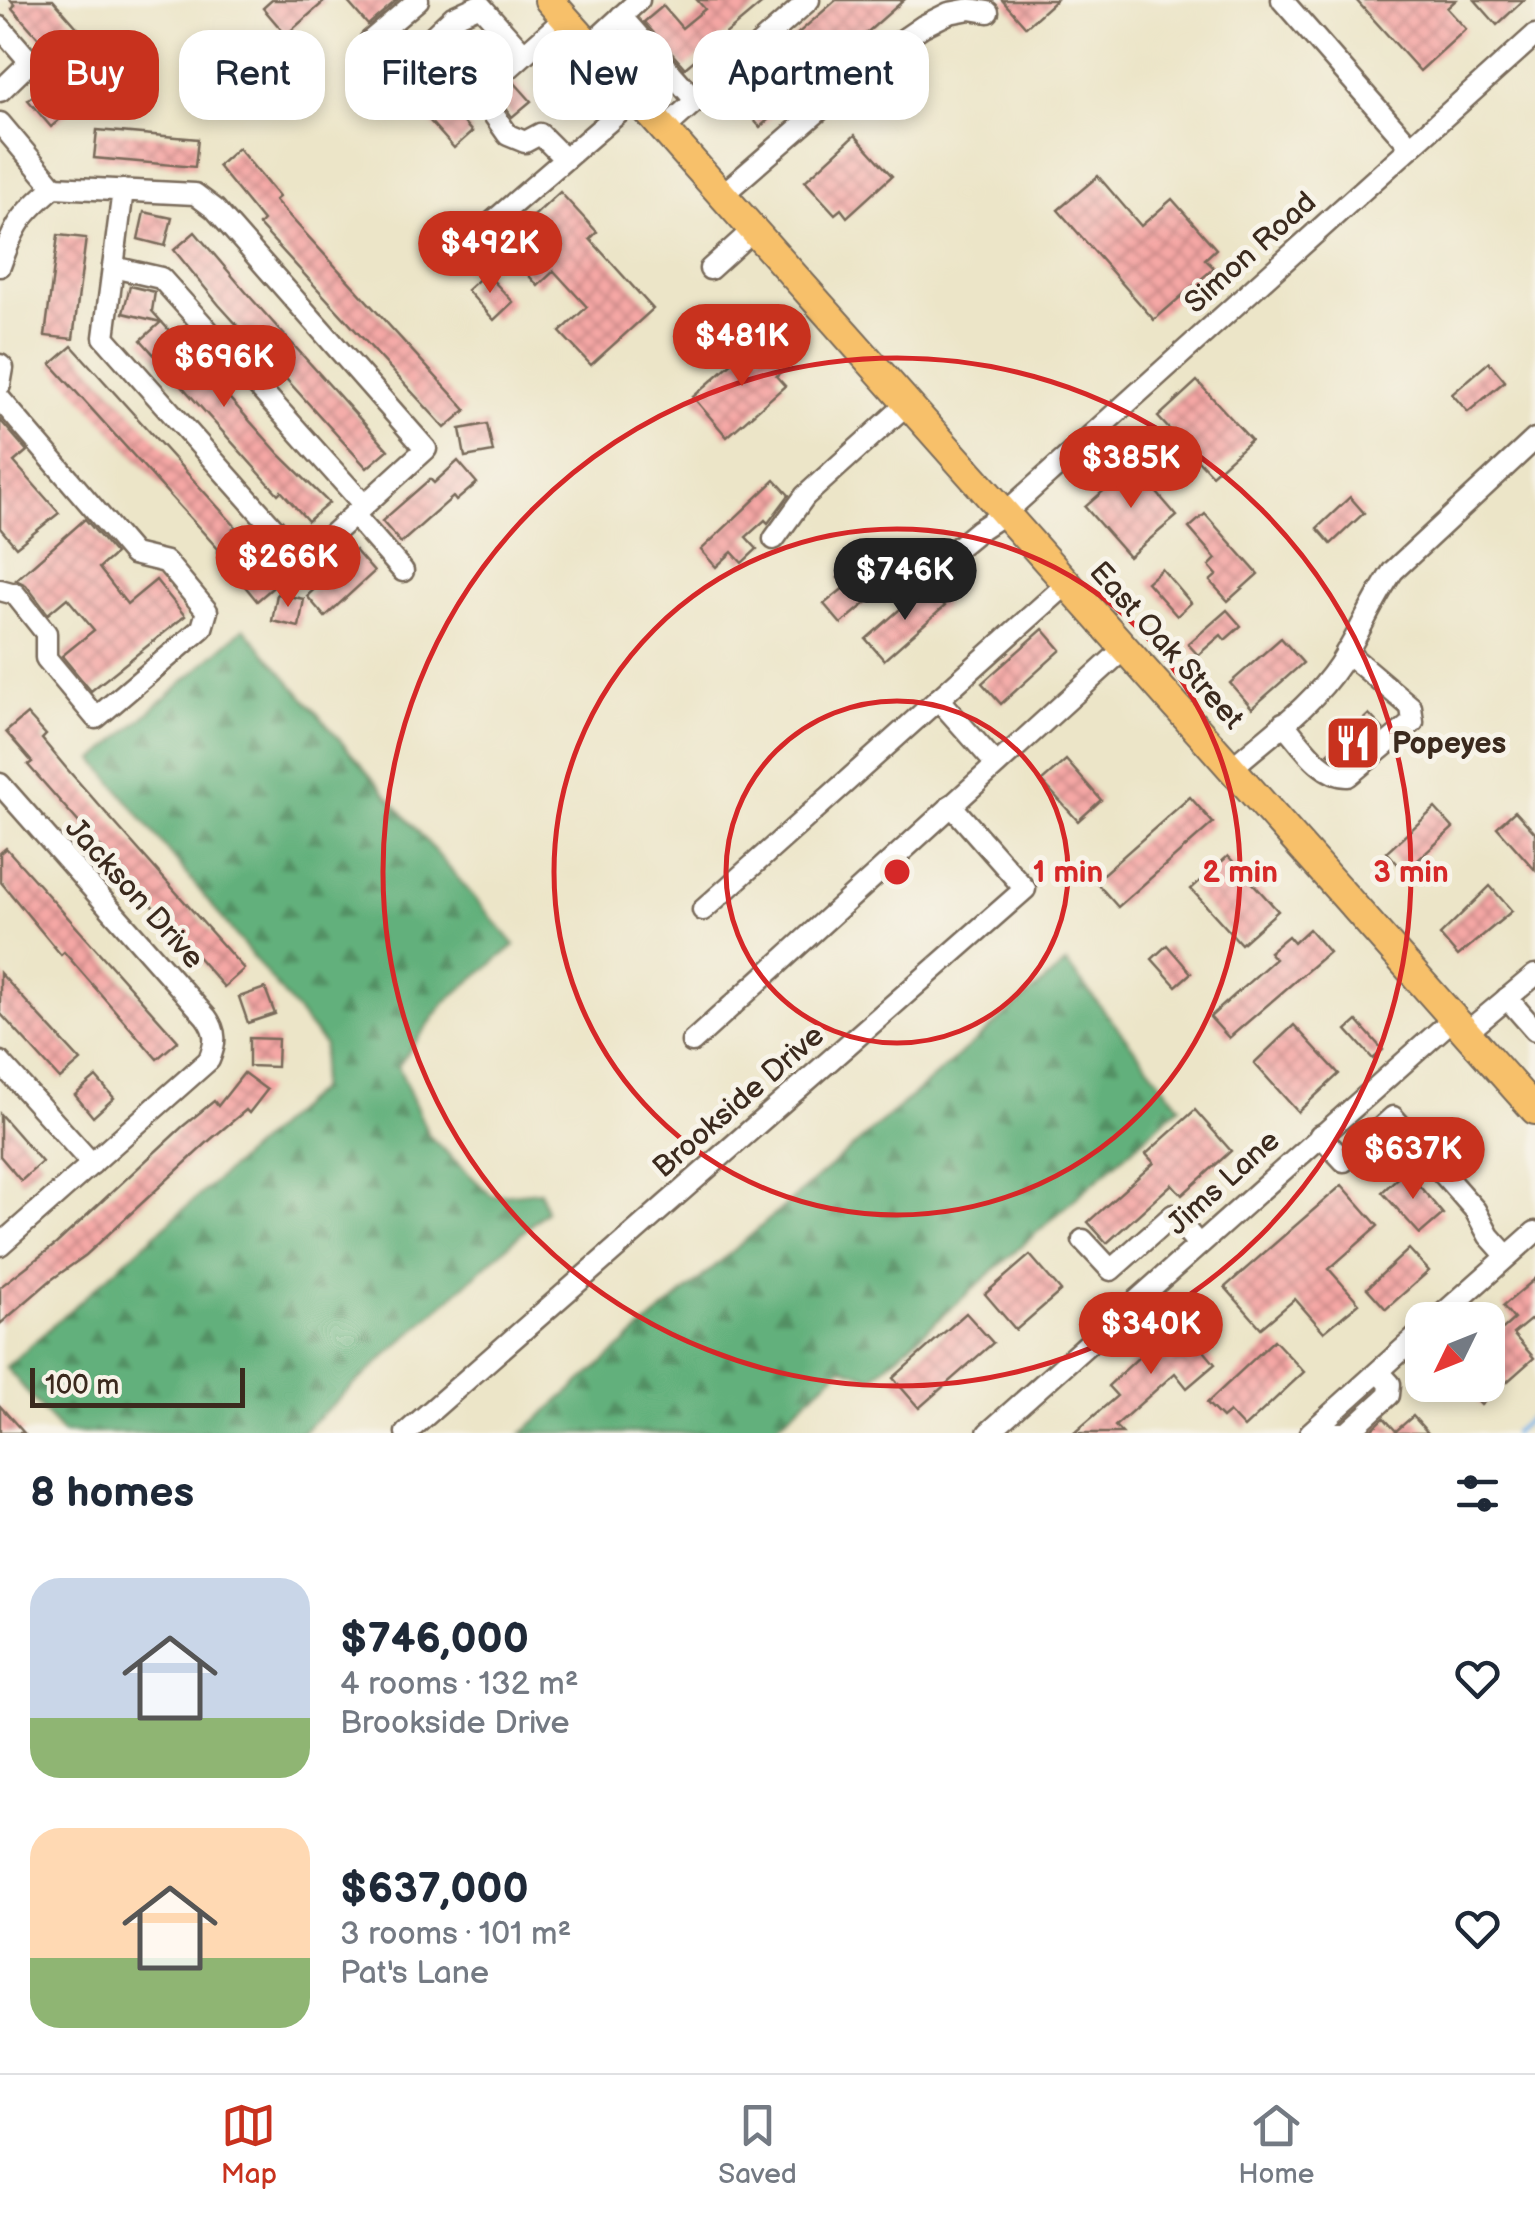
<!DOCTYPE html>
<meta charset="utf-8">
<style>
body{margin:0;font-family:"Balsamiq Sans",sans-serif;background:#f6f6f7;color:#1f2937;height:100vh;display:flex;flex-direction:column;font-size:38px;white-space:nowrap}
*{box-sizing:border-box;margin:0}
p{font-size:32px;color:#747a83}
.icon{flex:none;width:55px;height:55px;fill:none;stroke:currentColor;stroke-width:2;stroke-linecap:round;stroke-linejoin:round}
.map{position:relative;height:1433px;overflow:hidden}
.sheet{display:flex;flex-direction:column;background:#fff;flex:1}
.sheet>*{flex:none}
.guide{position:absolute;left:30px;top:30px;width:1000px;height:90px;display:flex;gap:20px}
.needle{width:65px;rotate:227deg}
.tools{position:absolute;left:1405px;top:1302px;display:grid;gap:20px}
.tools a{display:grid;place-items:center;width:100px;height:100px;border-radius:20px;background:#fff;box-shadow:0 5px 15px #0003;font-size:50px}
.scale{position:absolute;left:30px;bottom:25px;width:215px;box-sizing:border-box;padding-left:10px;border:5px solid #3b2a1e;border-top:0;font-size:28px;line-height:35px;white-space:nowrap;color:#3b2a1e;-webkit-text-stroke:8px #f7f3e8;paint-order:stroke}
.price{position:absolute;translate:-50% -85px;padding:0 22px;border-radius:35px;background:#c8321e;color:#fff;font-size:32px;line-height:65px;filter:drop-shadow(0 2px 5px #0008)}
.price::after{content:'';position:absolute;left:50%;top:60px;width:30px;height:22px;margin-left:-15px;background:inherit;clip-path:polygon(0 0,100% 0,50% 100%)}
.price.active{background:#222;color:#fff}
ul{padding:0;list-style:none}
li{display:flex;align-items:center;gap:30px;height:250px;padding:0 30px}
li span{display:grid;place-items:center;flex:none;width:280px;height:200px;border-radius:30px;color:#555}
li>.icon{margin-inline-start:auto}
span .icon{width:120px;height:120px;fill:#fffc;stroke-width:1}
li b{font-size:42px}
h2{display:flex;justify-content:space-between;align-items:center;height:120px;padding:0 30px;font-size:42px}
.pill{padding:0 35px;border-radius:30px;background:#fff;box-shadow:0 5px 15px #0003;font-size:35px;line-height:90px}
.pill.active{background:#c8321e;color:#fff}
.tab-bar{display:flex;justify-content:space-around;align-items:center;height:140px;border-top:2px solid #e0e1e3;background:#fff;font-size:28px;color:#747a83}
.tab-bar a{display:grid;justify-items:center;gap:5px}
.tab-bar .active{color:#c8321e}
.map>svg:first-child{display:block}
.forest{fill:url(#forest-firs);stroke:#4e6d4c;stroke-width:2.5}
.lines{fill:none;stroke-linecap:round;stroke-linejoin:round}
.stream{stroke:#7ab5ec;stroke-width:4}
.building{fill:url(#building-cross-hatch)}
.minor-casing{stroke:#796b5a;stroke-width:25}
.highway-casing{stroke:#796b5a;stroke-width:32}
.minor{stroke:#fff;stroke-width:20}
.highway{stroke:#f7c06b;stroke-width:28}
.ring{fill:none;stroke:#d62828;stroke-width:5}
.labels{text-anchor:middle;stroke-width:10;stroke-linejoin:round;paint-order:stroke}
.street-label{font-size:30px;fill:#3b2a1e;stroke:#f7f3e8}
.poi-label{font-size:30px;font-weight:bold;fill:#3b2a1e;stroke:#f7f3e8;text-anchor:start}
.centre{fill:#d62828;stroke:#f7f3e8;stroke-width:5}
.ring-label{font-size:30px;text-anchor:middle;font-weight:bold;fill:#d62828;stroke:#f7f3e8;stroke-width:10;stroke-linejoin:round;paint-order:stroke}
</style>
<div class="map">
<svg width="1535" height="1433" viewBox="0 0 1535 1433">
<defs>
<pattern id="forest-firs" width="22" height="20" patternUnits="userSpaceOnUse" patternTransform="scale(2.5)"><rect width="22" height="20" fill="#62b07b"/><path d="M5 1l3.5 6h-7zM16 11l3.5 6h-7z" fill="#528f64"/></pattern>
<pattern id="building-cross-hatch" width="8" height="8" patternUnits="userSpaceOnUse" patternTransform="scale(2.5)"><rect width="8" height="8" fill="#f5a7a5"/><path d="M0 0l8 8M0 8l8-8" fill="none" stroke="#c88886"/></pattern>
</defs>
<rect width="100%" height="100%" fill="#f7f3e8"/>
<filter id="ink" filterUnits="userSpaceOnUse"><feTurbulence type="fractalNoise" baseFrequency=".01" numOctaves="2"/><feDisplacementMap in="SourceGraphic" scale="20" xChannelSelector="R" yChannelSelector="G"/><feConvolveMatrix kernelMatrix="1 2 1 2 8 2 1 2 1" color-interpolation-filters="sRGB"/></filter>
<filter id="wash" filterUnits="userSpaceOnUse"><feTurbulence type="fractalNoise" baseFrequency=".0048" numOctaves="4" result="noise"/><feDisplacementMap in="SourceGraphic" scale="40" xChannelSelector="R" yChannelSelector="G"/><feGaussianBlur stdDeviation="2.25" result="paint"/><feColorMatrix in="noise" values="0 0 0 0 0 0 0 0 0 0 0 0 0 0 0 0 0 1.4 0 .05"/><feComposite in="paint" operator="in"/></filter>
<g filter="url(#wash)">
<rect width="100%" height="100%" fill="#ece5c8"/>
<g class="forest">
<path d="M244 628 515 945 445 1002 398 1066 429 1136 492 1196 540 1191 546 1211 301 1433H62L6 1367 319 1089 324 1045 95 760Z"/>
<path d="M1066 963 1180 1106 872 1378 842 1367 769 1433H522Z"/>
</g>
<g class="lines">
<path class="stream" d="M1513 1433 1535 1414"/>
</g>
<g id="blocks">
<g class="building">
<path d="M11 0H53L105 59 68 91 79 103 51 127 28 100 65 68 12 8 15 5Z"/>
<path d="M272 0H326L286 35 263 8Z"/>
<path d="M346 0H397L368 25Z"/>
<path d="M697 0H766L685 68 644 22 663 6 682 28 705 9Z"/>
<path d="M836 0H904L760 127 730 93Z"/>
<path d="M1002 0H1056L1026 27Z"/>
<path d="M1356 0H1456L1447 8 1466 29 1420 71Z"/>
<path d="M1475 0H1524L1497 25Z"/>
<path d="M480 40 497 61 480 76 462 57Z"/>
<path d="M514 82 531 101 512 117 499 98Z"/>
<path d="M439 94 472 132 454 148 421 111Z"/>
<path d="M97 130 198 139 195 167 94 158Z"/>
<path d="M855 135 892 176 847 217 841 209 835 214 805 181Z"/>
<path d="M238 148 279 197 275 200 466 410 445 428 259 225 263 221 218 166Z"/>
<path d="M1098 176 1141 226 1172 199 1216 249 1205 259 1214 268 1154 320 1058 210Z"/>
<path d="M560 192 597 232 590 239 653 309 591 365 560 332 587 307 554 271 538 286 502 245Z"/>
<path d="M144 212 172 218 165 246 138 239Z"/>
<path d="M195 232 251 298 388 450 367 468 219 305 174 250Z"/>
<path d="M58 235 86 238 73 339 45 336Z"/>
<path d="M486 273 513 302 494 320 467 290Z"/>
<path d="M130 286 155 292 152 311 280 455 329 503 308 521 281 491 278 494 141 340 161 322 123 313Z"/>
<path d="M72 346 236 527 233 529 278 583 257 601 217 552 219 550 51 364Z"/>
<path d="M751 346 758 354 768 346 787 367 776 376 785 386 727 437 693 397Z"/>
<path d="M1489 362 1505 381 1468 412 1452 394Z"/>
<path d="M1197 381 1251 440 1212 475 1158 417Z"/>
<path d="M0 420 27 451 14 462 59 513 16 547 0 528Z"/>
<path d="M487 424 493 452 465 457 460 429Z"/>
<path d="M458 461 477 483 456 501 453 497 401 543 382 521 430 479 434 483Z"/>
<path d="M1133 465 1177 516 1129 557 1085 507Z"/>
<path d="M775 480 789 495 768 523 765 520 746 537 757 549 742 563 732 552 716 567 701 550Z"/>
<path d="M1350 497 1364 513 1331 544 1317 528Z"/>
<path d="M1205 514 1258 574 1228 601 1210 581 1217 575 1209 566 1216 559 1189 528Z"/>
<path d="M85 519 115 554 99 568 127 604 156 580 185 616 91 691 62 656 94 630 67 598 48 614 26 585 16 580Z"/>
<path d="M355 550 374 572 325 617 307 596Z"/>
<path d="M881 557 898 576 841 624 824 604 845 587 838 578 847 570 855 579Z"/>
<path d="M1162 569 1191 603 1177 616 1147 582Z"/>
<path d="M924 588H928L945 606 884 660 866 639Z"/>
<path d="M277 594 304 599 299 627 272 621Z"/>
<path d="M1227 610 1241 626 1225 640 1221 635 1198 655 1188 644Z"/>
<path d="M1043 629 1061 650 1001 704 982 683Z"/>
<path d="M1281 638 1303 663 1252 708 1230 683Z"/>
<path d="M27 714 46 735 42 739 67 769 244 969 224 987 28 765 32 762 6 732Z"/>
<path d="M1369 714 1383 729 1344 762 1328 753 1337 745 1333 742 1346 729 1349 733Z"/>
<path d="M1066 760 1101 800 1078 821 1042 781Z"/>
<path d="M1190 797 1213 823 1118 907 1095 881Z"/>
<path d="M1435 808 1453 828 1405 872 1387 852Z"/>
<path d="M1515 811 1535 833V870L1497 827Z"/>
<path d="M6 848 178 1041 157 1059 64 952 61 955 0 881V853Z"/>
<path d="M1228 856 1278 911 1241 944 1191 889Z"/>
<path d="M1490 886 1512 911 1458 956 1440 935Z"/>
<path d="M1309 929 1329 952 1229 1038 1210 1017 1275 959 1269 952 1288 936 1294 943Z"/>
<path d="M1167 945 1191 973 1176 986 1152 959Z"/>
<path d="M0 973 81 1061 60 1079 0 1013Z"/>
<path d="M265 988 275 1014 248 1023 239 997Z"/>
<path d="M1357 1021 1383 1050 1373 1059 1347 1030Z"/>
<path d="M1294 1025 1339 1074 1298 1112 1254 1063Z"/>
<path d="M249 1038 278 1039 277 1067 249 1066Z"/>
<path d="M244 1073 267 1090 249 1113 246 1110 210 1140 86 1255 51 1280 0 1324V1287L56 1244 182 1127 214 1101 218 1106Z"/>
<path d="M96 1077 114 1098 93 1117 75 1095Z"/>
<path d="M1195 1110 1231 1151 1182 1195 1172 1184 1107 1243 1088 1222 1154 1163 1146 1154Z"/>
<path d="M0 1114 42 1162 21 1181 0 1156Z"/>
<path d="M1406 1170 1443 1214 1420 1234 1382 1192Z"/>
<path d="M1342 1185 1378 1226 1329 1269 1359 1303 1324 1332 1295 1299 1261 1328 1225 1287Z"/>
<path d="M1409 1249 1429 1271 1386 1309 1367 1288Z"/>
<path d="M1030 1255 1061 1291 1016 1330 985 1294Z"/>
<path d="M1535 1279V1316L1513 1334 1534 1358 1481 1405 1463 1385H1488V1342L1514 1319 1503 1306Z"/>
<path d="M966 1313 993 1343 919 1408 893 1378Z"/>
<path d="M1178 1320 1215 1364 1187 1388 1175 1373 1115 1426 1122 1433H1074L1117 1396 1108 1386Z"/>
<path d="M1274 1340 1304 1372 1244 1428 1229 1412 1222 1418 1207 1403Z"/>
<path d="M0 1406 24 1433H0Z"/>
<path d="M1413 1416 1428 1433H1368L1384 1418 1396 1431Z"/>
</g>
</g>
</g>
<g filter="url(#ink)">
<use href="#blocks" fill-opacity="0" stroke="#796b5a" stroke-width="2.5"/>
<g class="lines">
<g class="minor-casing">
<g id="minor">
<path d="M1282 0 1411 147"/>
<path d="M621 16 696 101"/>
<path d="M565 18 491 84 482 98 508 135 525 142 540 134 565 159"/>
<path d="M0 27 26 57 27 65 0 91"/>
<path d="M370 41 418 0"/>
<path d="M589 46 639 0"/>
<path d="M482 98 434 48 433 36 453 17 480 5 524 54"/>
<path d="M0 123 54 187"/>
<path d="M664 129 809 0"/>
<path d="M54 187 195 194 215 209 426 449 303 561 104 337 123 190"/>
<path d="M722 195 891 48 923 26 949 13 970 9 988 12"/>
<path d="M489 225 636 98"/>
<path d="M0 266C15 224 21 215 54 187"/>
<path d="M113 267 161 278 364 505"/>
<path d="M710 269 753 230"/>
<path d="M0 365 3 368 0 385"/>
<path d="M0 399 133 554 166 562 207 611 202 628 96 718 46 658V633L15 594 0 590"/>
<path d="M354 515 403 571"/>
<path d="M774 539 805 496 907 404"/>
<path d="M924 575 979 530 1005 513 1535 35"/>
<path d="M938 699 996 764"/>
<path d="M1283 723C1300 742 1321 777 1348 776L1413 722 1411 707 1346 652"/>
<path d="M1233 767C1269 735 1312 706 1339 665 1359 635 1372 601 1393 571L1535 439"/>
<path d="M0 784 206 1017C217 1032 216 1043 209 1060L0 1245"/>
<path d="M703 910 1068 583"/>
<path d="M1507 998 1535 1030"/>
<path d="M1467 1032 1535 975"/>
<path d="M692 1042 1126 647"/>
<path d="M0 1062 92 1164"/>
<path d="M1320 1135 1344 1161 1393 1117 1475 1210 1489 1236 1507 1256"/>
<path d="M1083 1240 1111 1270 1173 1215 1198 1244"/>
<path d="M1436 1320 1535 1232"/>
<path d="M1322 1423 1331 1433H1347L1389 1395 1390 1384 1379 1372"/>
<path d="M406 1433 1025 889 951 805"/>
<path d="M988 1433 1454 1018"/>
<path d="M1310 1433 1422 1332"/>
</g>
</g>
<g class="highway-casing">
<path id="highway" d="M549 0 1535 1110"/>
</g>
<use href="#minor" class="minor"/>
<use href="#highway" class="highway"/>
</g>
</g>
<g class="ring">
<circle cx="897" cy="872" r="171"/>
<circle cx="897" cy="872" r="343"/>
<circle cx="897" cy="872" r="514"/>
</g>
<defs>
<g id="restaurant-square" transform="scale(2.875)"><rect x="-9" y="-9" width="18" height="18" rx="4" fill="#c8321e" stroke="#f7f3e8"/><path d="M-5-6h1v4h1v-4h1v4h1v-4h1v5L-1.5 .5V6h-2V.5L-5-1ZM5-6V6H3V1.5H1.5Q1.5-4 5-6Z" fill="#fff"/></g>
</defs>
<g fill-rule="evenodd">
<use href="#restaurant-square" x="1353" y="743"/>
</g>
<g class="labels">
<g class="street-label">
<text transform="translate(1250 252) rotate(-42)" y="10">Simon Road</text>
<text transform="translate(1167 645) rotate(48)" y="10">East Oak Street</text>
<text transform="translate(135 893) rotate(48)" y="10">Jackson Drive</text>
<text transform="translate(738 1101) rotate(-41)" y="10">Brookside Drive</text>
<text transform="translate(1223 1182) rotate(-42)" y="10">Jims Lane</text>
</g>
<g class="poi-label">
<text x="1392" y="753">Popeyes</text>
</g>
</g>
<circle cx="897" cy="872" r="15" class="centre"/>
<g class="ring-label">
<text x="1068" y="882">1 min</text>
<text x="1240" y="882">2 min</text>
<text x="1411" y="882">3 min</text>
</g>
</svg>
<div class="tools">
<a><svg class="needle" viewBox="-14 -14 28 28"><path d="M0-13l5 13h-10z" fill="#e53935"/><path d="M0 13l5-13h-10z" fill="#747a83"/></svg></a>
</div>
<div class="scale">100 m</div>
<b class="price" style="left:490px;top:296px">$492K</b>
<b class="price" style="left:742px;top:389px">$481K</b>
<b class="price" style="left:224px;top:410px">$696K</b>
<b class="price" style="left:1131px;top:511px">$385K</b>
<b class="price" style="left:288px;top:610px">$266K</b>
<b class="price active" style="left:905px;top:623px">$746K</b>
<b class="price" style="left:1413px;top:1202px">$637K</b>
<b class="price" style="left:1151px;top:1377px">$340K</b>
<div class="guide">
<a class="pill active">Buy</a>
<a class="pill">Rent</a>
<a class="pill">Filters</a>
<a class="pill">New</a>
<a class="pill">Apartment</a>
</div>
</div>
<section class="sheet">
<h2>8 homes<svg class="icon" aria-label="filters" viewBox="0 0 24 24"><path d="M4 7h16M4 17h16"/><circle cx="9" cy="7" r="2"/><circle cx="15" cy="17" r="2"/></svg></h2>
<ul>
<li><span style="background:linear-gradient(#c9d6e8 70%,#8fb573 0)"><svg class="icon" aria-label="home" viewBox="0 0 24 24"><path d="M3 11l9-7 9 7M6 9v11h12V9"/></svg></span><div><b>$746,000</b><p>4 rooms · 132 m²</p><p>Brookside Drive</p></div><svg class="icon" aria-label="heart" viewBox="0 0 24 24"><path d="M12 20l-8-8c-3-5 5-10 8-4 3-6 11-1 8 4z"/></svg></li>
<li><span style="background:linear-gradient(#ffd9b3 65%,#8fb573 0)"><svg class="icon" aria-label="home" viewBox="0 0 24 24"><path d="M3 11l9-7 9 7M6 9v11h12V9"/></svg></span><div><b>$637,000</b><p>3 rooms · 101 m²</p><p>Pat's Lane</p></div><svg class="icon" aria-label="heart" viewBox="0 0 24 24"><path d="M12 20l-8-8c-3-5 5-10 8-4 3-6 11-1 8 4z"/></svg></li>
</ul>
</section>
<nav class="tab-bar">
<a class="active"><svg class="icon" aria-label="map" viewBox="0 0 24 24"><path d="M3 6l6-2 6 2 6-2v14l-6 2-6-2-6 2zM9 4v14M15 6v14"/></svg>Map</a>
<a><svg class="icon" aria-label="saved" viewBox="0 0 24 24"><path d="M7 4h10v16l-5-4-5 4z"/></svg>Saved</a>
<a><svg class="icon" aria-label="home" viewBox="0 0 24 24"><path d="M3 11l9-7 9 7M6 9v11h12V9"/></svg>Home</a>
</nav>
